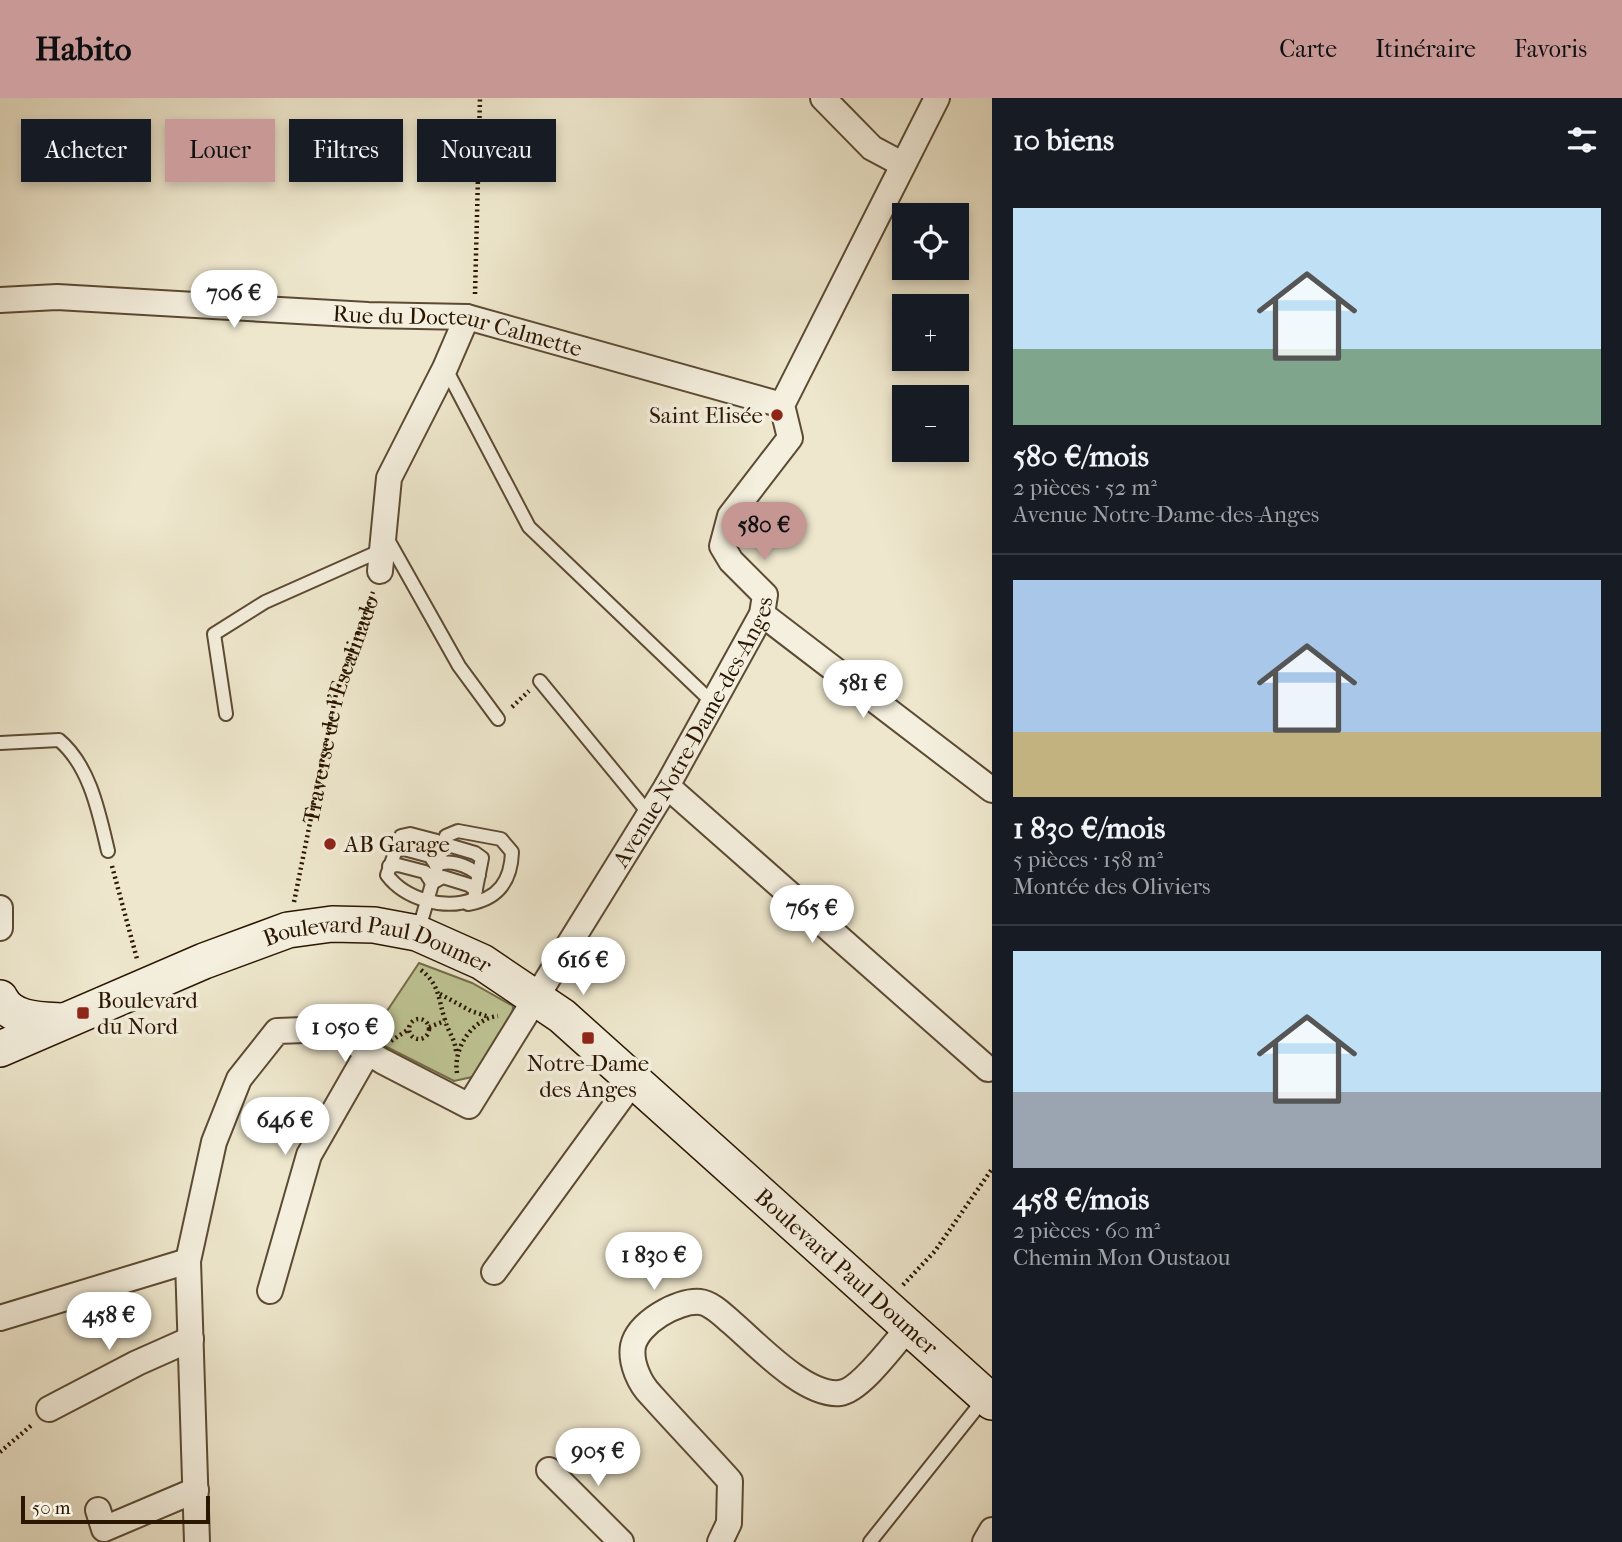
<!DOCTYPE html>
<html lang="fr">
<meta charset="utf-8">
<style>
body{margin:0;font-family:"IM FELL French Canon",serif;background:#242831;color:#f1f3f6;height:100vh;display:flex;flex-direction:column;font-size:26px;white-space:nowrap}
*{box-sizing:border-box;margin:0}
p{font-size:23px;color:#9ea1a6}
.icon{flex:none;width:38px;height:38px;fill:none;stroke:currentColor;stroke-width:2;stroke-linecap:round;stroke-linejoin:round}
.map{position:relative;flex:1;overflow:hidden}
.details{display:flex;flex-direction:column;background:#171b24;width:630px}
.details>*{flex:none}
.banner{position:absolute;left:21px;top:21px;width:665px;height:63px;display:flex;gap:14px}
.controls{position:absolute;left:892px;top:105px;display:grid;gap:14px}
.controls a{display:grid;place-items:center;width:77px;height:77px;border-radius:0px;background:#171b24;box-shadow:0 4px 10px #0003;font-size:35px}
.scale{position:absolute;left:21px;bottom:18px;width:189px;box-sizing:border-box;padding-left:7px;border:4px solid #2b1600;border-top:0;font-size:19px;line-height:24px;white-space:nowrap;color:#2b1600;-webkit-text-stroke:5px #f4efde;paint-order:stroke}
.price{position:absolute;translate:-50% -60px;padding:0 16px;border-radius:24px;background:#fff;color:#222;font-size:23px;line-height:46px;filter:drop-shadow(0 2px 4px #0008)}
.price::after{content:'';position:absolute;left:50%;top:42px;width:21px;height:16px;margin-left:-10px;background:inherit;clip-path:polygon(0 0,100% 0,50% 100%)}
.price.selected{background:#c59692;color:#111}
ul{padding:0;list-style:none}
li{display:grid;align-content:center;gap:14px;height:371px;padding:0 21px}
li+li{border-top:2px solid #363941}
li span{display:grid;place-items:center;height:217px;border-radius:0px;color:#555}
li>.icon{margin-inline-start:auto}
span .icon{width:126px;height:126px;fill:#fffc;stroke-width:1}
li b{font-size:30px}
h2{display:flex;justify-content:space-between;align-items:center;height:84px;padding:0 21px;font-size:30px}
.tag{padding:0 24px;border-radius:0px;background:#171b24;box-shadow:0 4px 10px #0003;font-size:24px;line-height:63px}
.tag.selected{background:#c59692;color:#111}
header{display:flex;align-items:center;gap:42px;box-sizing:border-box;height:98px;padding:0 35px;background:#c59692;color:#111}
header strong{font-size:33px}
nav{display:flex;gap:38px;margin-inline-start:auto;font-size:24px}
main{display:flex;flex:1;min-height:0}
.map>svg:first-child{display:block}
.green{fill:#bec494;stroke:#746d4a;stroke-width:2}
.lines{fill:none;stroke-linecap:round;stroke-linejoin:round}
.lane-casing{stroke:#5c4a33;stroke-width:16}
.street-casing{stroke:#5c4a33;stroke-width:28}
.secondary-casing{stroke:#2b1600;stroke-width:38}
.path{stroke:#2b1600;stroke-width:4.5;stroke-dasharray:2 3.5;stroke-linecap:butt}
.lane{stroke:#f4efde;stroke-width:12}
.street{stroke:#f4efde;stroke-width:24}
.secondary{stroke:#f4efde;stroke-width:35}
.poi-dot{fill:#8f2418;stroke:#f4efde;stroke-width:2.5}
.labels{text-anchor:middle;stroke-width:7;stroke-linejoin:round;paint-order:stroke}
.street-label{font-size:23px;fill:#2b1600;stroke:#f4efde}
.poi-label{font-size:23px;fill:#2b1600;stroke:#f4efde;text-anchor:start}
</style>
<header>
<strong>Habito</strong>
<nav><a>Carte</a><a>Itinéraire</a><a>Favoris</a></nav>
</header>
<main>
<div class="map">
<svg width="992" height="1444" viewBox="0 0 992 1444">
<rect width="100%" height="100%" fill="#eee7cd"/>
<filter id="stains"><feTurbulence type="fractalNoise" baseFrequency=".00286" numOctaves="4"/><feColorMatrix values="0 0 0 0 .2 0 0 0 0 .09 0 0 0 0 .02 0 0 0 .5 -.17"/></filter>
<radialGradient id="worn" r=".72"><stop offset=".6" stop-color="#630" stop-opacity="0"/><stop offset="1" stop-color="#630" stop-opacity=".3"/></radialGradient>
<path class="green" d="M419 865 472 885 513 908 512 925 472 979 454 983 369 940Z"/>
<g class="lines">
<g class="lane-casing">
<g id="lane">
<path d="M446 271 529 429 713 605"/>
<path d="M387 440 459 568 498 621"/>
<path d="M540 583 650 717"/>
<path d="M226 616 214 536 265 504 382 452"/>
<path d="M0 645 59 642C90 668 99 715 108 753"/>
<path d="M410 736 437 743 440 751 448 747 475 755 482 760 474 801C445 813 405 801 387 777L401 738Z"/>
<path d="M395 753 404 751 430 758 436 767C450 761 467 767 479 777"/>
<path d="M389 768 398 767 425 774 432 785 443 779 469 787 476 792"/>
<path d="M418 834 446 738 458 733 501 741 512 754C511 783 499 801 468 806"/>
<path d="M870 1444 984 1301"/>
</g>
</g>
<g class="street-casing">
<g id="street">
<path d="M823 0 872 50 902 66"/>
<path id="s2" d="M0 202 57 199 368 217 467 219 782 307"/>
<path d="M380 473 389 380 445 270 467 219"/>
<path d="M762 516 992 692"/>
<path d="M667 688 988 971"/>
<path d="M0 810V830"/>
<path d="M494 1174 634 982"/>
<path d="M270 1193 309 1057 368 954"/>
<path d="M0 1220 188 1163"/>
<path d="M49 1311 137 1265 191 1241"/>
<path d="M549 1372 621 1444"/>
<path d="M98 1412 104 1431 196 1392"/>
<path id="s3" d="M197 1444 188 1163 214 1044 239 981 277 933 332 931 382 963 469 1008 667 688 762 516 765 497 731 463 722 448 730 418 790 340 782 307 937 0"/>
<path d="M720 1444 729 1425 730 1383C704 1354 677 1326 651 1297 640 1286 630 1265 633 1248 638 1225 677 1202 700 1204 711 1205 723 1217 731 1224 756 1245 805 1299 840 1295 860 1293 894 1246 908 1230"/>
<path d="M985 1444 992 1432"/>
</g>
</g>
<g class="secondary-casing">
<g id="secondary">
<path d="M0 900C11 923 42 922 63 923"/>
<path id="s4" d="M0 951 204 863 288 832 332 826 374 827 417 835 482 864 562 918 992 1304"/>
</g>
</g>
<g class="path">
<path d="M475 196 480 0"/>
<path d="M512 609 529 593"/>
<path d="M112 768 137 861"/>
<path id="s1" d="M294 804 336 596 373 494"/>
<path d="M421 872C440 887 438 901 445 922 448 934 456 942 456 955"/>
<path d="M440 896 471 913 489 919"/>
<circle cx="419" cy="931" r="10"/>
<path d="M429 929 445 923"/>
<path d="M391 943 409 931"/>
<path d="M457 975C453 950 472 921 498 918"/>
<path d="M903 1187 935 1153 992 1071"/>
<path d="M0 1354 33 1326"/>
</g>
<use href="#lane" class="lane"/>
<use href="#street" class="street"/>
<use href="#secondary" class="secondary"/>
</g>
<g class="poi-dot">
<circle cx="777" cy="317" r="7"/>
<circle cx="330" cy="746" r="7"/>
<rect x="76" y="908" width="14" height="14" rx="3.5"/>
<rect x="581" y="933" width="14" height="14" rx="3.5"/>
</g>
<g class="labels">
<g class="street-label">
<text dy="8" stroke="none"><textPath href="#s2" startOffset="460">Rue du Docteur Calmette</textPath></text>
<text dy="8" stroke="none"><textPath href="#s1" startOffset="198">Traverse de l'Escalinado</textPath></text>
<text dy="8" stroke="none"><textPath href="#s3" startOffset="1181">Avenue Notre-Dame-des-Anges</textPath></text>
<text dy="8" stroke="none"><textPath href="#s4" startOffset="404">Boulevard Paul Doumer</textPath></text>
<text dy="8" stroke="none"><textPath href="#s4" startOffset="992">Boulevard Paul Doumer</textPath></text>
</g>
<g class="poi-label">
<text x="763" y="325" text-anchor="end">Saint Elisée</text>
<text x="344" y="754">AB Garage</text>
<text x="97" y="910">Boulevard<tspan x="97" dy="26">du Nord</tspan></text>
<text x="588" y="973" text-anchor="middle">Notre-Dame<tspan x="588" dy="26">des Anges</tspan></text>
</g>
</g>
<rect width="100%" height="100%" filter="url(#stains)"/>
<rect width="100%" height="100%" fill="url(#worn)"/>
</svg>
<div class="controls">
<a><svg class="icon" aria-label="locate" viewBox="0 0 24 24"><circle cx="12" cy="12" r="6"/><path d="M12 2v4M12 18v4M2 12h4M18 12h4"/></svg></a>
<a>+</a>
<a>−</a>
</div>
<div class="scale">50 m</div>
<b class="price" style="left:234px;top:232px">706 €</b>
<b class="price selected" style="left:764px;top:464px">580 €</b>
<b class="price" style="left:863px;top:622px">581 €</b>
<b class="price" style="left:812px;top:847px">765 €</b>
<b class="price" style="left:583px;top:899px">616 €</b>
<b class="price" style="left:345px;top:966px">1 050 €</b>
<b class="price" style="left:285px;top:1059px">646 €</b>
<b class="price" style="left:654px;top:1194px">1 830 €</b>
<b class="price" style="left:109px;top:1254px">458 €</b>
<b class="price" style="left:598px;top:1390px">905 €</b>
<div class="banner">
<a class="tag">Acheter</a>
<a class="tag selected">Louer</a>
<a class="tag">Filtres</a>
<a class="tag">Nouveau</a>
</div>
</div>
<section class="details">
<h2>10 biens<svg class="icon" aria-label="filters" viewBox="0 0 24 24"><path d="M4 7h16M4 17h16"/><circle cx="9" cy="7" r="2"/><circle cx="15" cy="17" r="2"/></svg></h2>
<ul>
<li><span style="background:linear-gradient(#bfe0f5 65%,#7fa58c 0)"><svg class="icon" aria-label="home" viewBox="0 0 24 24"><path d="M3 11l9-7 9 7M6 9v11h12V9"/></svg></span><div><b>580 €/mois</b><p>2 pièces · 52 m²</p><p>Avenue Notre-Dame-des-Anges</p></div></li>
<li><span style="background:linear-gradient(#a9c7e8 70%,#c2b280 0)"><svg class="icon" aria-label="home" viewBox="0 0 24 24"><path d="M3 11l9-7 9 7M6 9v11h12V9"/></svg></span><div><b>1 830 €/mois</b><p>5 pièces · 158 m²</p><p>Montée des Oliviers</p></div></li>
<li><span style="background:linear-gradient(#bfe0f5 65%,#9aa5b1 0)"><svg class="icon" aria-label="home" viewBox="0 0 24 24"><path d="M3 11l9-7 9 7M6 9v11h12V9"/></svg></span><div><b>458 €/mois</b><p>2 pièces · 60 m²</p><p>Chemin Mon Oustaou</p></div></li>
</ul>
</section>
</main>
